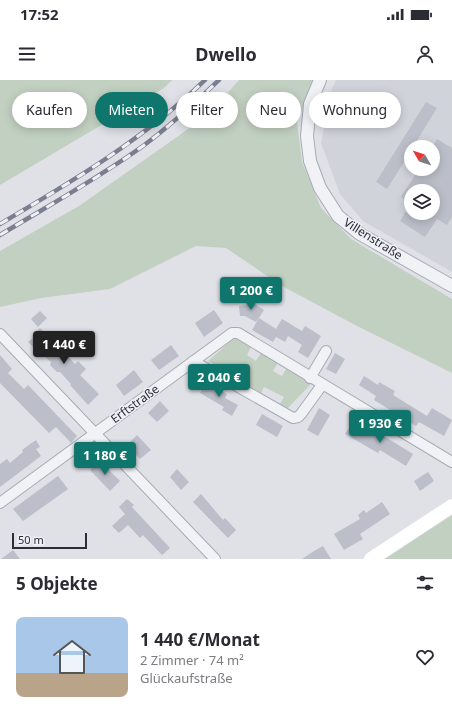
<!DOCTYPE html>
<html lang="de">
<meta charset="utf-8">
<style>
body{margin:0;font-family:"Noto Sans",sans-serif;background:#f7f7f7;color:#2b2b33;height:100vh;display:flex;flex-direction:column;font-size:15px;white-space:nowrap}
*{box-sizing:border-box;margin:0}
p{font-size:13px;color:#7c7c81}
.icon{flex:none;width:22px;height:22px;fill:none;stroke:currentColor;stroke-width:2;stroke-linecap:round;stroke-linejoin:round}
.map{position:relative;height:479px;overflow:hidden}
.details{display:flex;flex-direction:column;background:#fff;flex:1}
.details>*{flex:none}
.top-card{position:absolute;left:12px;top:12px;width:428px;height:36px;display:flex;gap:8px}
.needle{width:26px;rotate:309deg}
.fabs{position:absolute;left:404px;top:60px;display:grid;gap:8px}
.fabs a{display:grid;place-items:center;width:36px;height:36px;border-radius:50%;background:#fff;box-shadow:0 2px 10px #0003;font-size:20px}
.scale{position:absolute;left:12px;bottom:10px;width:75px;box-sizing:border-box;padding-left:4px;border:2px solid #292d3c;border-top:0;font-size:11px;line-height:14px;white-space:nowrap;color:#292d3c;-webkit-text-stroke:3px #eef0f5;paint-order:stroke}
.price{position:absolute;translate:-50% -34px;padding:0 9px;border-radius:4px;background:#0f766e;color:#fff;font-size:13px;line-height:26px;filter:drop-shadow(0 1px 2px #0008)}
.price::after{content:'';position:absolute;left:50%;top:24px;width:12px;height:9px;margin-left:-6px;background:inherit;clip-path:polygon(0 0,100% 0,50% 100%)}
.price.selected{background:#222;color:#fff}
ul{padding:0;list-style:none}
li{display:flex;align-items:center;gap:12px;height:100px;padding:0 16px}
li+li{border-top:1px solid #e1e1e2}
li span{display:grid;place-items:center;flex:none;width:112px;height:80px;border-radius:8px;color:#555}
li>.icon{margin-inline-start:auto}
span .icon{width:48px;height:48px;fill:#fffc;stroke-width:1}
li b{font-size:17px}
h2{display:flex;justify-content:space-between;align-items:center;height:48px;padding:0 16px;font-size:17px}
.tag{padding:0 14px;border-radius:18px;background:#fff;box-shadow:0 2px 10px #0003;font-size:14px;line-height:36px}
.tag.selected{background:#0f766e;color:#fff}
.status{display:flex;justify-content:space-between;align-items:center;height:28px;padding:0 20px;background:#fff;direction:ltr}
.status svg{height:11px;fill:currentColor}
header{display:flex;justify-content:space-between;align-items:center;height:52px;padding:0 16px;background:#fff;font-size:18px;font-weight:700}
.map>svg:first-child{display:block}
.built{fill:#d1d3db;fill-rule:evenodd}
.green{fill:#c2d0c1}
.building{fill:#bcbfc9}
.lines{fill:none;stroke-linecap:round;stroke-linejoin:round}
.minor-casing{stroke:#a8abb4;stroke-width:12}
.tertiary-casing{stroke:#a8abb4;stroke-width:14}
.minor{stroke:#f1f2f5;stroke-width:10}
.tertiary{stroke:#f1f2f5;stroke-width:12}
.secondary{stroke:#fff;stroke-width:14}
.rail-casing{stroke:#7a7e8f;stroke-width:4.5}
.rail{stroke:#eef0f5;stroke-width:3;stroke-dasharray:9;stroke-linecap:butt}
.labels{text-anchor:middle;stroke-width:3;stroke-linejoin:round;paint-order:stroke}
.street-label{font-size:12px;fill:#292d3c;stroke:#eef0f5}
</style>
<div class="status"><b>17:52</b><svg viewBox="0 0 49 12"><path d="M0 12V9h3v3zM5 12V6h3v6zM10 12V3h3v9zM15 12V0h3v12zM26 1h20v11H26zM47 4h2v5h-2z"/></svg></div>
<header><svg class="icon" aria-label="menu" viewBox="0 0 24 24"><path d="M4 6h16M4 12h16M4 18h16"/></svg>Dwello<svg class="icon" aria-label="person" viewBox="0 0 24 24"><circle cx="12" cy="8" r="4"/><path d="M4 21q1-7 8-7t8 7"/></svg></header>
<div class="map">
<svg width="452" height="479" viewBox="0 0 452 479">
<rect width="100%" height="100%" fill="#dfe1e7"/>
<path class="built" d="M336 0H452V192L363 141 340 114 321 63 332 8ZM411 67H433V89H411ZM411 111H433V133H411Z"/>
<g class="green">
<path d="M0 0H172L164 8 0 105Z"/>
<path d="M239 0H313L297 43 302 82 321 128 351 159 452 219V293L357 246 282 206 226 168 196 166 110 209 41 218 0 227V171L79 126 208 35Z"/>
<path d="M234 258 251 267 247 275 256 281 261 273 278 283 273 291 282 296 286 289 311 304 287 329 280 324 284 317 264 307 261 313 208 281Z"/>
<path d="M452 435V479H385Z"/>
</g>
<g class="building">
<path d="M426 22 437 28 413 67H411V71L387 109 376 102Z"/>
<path d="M437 59 452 68V137L447 145 437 139 425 157 400 141 411 123V133H433V111H411V123L401 117 419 89H433V66Z"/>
<path d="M250 221 264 230 256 242 245 236H240L239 226 248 225Z"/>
<path d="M214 230 223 243 204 257 195 243Z"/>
<path d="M40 231 47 238 38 247 31 239Z"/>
<path d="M259 238 276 249 282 239 302 251 305 246 321 256 308 278 298 272 302 265 288 256 285 262 276 257 273 262 252 250Z"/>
<path d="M40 248 75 284 78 281 86 289 80 295 99 314 88 325 70 305 71 304 60 292H57L50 285 51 282 40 272 39 273 28 262 33 258 32 256Z"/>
<path d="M171 265 179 276 159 290 151 280Z"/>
<path d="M335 273 345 279 336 294 326 289Z"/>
<path d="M0 275 12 289 8 293 24 309 28 305 77 356 71 363 56 347 49 353 0 303Z"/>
<path d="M134 290 143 302 124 316 116 305Z"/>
<path d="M364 296 378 305 379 302 395 311 393 315 427 336 432 328 452 340 444 356 419 342 416 346 374 320 376 316 359 305Z"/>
<path d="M206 302 227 314 225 318 238 325 232 336 222 330 224 327 200 313Z"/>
<path d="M160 321 169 331 157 342 148 333Z"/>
<path d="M319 328 330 335 318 356 307 350Z"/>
<path d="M262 334 283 346 277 357 256 345Z"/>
<path d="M351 345 362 352 366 345 413 374 406 386 380 370 378 373 345 354Z"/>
<path d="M137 355 151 370 140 379 127 365Z"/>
<path d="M36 360 40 367 36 369 41 376 0 407V384L7 379 10 383 23 372 22 370Z"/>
<path d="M100 381 120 401 110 411 90 390Z"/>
<path d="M177 389 189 402 181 410 170 397Z"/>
<path d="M428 392 434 401 420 411 414 401Z"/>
<path d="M58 396 68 409 23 441 13 429Z"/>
<path d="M201 414 223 440 225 438 236 450 228 458 193 422Z"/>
<path d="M127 419 134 425 132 427 170 468 162 475 143 455 140 458 128 445 119 453 112 446 125 434 119 427Z"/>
<path d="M382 422 390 434 360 454 363 459 344 470 334 454 360 439 358 435 364 430 366 433Z"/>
<path d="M323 466 331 479H302L314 471Z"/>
<path d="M13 470 20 479H1Z"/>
</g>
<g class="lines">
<g class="minor-casing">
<g id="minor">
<path d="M0 254 215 479"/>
<path d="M193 281 293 338 298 337 301 334 322 305"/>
<path d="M310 298 326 271"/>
<path d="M0 423 232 253H238L452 382"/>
</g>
</g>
<g class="tertiary-casing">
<path id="tertiary" d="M320 0 310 24 307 56 310 81 320 108 338 136 360 154 452 206"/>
</g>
<use href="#minor" class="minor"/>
<use href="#tertiary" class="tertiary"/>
<path class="secondary" d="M371 479 452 426"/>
<g class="rail-casing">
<g id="rail">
<path d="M0 144C73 101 144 59 205 0"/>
<path d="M0 155C48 126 97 99 143 66 170 46 195 23 219 0"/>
</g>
</g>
<use href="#rail" class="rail"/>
</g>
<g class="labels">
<g class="street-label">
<text transform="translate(373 159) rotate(32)" y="4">Villenstraße</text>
<text transform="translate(135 324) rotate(-36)" y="4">Erftstraße</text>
</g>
</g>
</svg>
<div class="fabs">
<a><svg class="needle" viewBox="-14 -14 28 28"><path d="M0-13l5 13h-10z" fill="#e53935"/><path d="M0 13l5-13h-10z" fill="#7c7c81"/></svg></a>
<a><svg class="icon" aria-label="layers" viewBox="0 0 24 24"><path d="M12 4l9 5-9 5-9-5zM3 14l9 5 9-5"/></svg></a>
</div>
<div class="scale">50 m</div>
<b class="price" style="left:251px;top:231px">1 200 €</b>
<b class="price selected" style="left:64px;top:285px">1 440 €</b>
<b class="price" style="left:219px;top:318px">2 040 €</b>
<b class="price" style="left:380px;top:364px">1 930 €</b>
<b class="price" style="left:105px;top:396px">1 180 €</b>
<div class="top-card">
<a class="tag">Kaufen</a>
<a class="tag selected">Mieten</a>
<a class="tag">Filter</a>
<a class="tag">Neu</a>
<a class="tag">Wohnung</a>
</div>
</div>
<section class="details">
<h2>5 Objekte<svg class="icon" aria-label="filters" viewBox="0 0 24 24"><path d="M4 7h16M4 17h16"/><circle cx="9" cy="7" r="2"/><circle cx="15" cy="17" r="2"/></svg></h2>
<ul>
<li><span style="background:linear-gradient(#a9c7e8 70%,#b9a48a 0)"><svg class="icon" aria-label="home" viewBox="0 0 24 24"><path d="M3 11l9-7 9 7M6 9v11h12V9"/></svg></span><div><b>1 440 €/Monat</b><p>2 Zimmer · 74 m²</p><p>Glückaufstraße</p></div><svg class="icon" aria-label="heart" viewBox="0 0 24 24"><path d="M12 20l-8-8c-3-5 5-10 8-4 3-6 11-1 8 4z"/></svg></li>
</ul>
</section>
